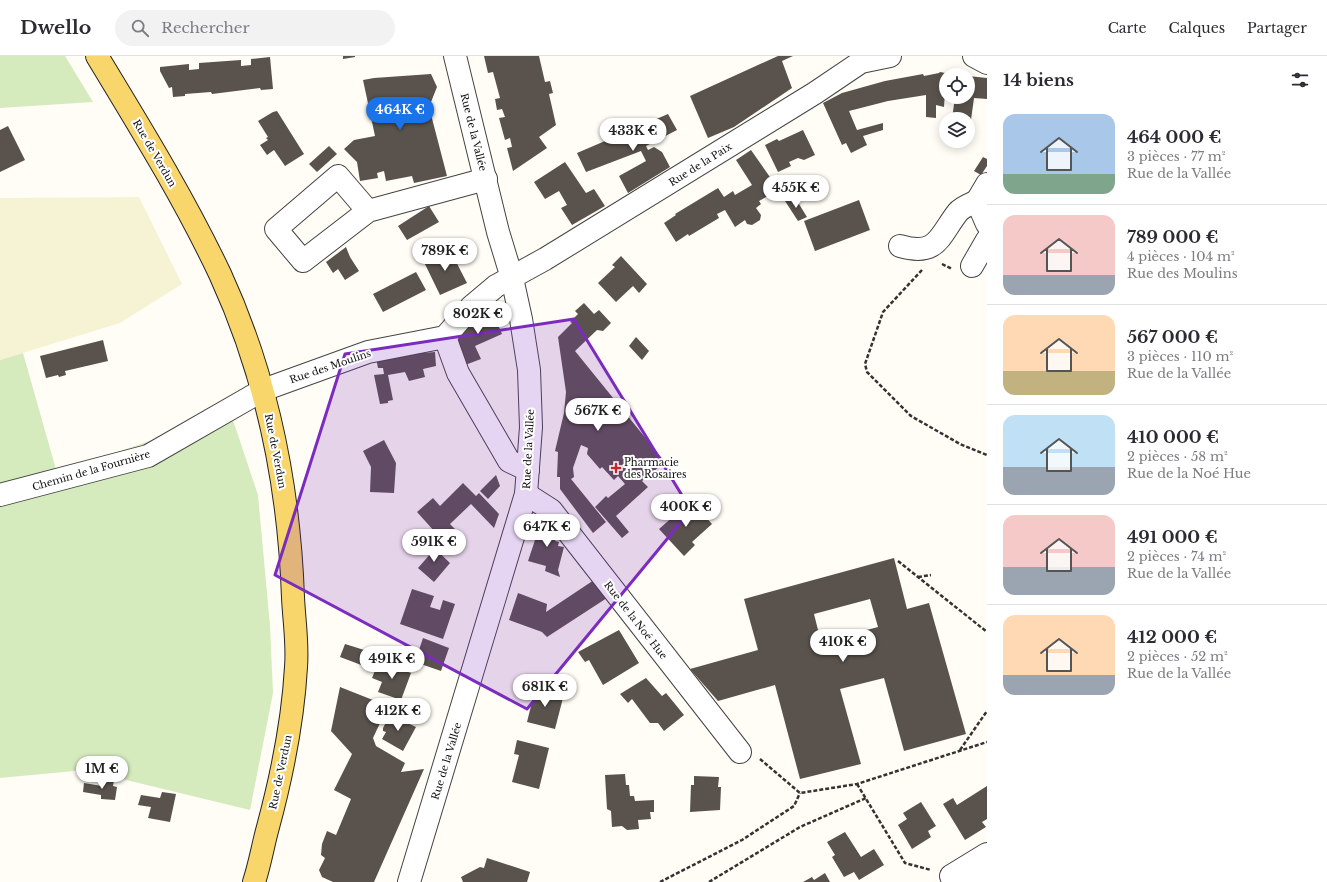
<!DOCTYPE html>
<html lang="fr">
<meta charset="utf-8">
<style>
body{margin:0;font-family:"Libre Baskerville",serif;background:#f2f2f3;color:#2b2b33;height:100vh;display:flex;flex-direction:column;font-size:15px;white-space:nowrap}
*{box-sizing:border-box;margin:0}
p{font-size:13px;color:#7c7c81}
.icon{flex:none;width:22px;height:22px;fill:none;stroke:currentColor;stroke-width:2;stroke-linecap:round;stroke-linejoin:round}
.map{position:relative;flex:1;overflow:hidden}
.drawer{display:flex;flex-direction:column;background:#fff;width:340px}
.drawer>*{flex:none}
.tools{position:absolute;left:939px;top:12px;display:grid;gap:8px}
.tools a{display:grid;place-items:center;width:36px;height:36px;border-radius:50%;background:#fff;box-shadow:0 2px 10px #0003;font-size:20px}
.price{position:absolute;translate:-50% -34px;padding:0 9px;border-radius:14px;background:#fff;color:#222;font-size:13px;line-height:26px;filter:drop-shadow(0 1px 2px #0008)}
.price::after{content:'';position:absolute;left:50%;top:24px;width:12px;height:9px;margin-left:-6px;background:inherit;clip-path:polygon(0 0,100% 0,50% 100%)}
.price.selected{background:#1a73e8;color:#fff}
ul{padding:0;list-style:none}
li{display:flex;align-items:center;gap:12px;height:100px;padding:0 16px}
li+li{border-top:1px solid #e1e1e2}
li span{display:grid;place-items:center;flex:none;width:112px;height:80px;border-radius:12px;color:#555}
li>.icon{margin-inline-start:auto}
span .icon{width:48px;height:48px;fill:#fffc;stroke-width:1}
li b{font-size:17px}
h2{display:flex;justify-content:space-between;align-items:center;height:48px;padding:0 16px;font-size:17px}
header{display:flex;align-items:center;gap:24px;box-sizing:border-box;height:56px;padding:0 20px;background:#fff;border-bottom:1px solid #e1e1e2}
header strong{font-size:19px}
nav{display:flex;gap:22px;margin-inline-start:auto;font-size:14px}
.search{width:280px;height:36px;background:#f2f2f3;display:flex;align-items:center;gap:10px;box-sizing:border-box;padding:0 14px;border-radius:22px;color:#7c7c81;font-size:15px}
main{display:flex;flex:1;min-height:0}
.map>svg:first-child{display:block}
.farmland{fill:#f6f3d4}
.green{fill:#d5ebbd}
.building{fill:#5a524d;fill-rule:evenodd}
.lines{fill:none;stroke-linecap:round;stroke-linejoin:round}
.minor-casing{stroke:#444;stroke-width:24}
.major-casing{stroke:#222;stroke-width:24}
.path{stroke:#333;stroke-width:2.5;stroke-dasharray:4 2;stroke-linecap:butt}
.minor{stroke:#fff;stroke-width:22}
.major{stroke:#f9d66b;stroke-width:22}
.marked{fill:#7b2cbf;fill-opacity:0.2;stroke:#7b2cbf;stroke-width:3;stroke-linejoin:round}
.poi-dot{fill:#c4262e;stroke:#fff;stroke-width:1.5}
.labels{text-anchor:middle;stroke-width:4;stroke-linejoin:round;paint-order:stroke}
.street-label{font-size:10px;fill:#111;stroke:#fff}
.poi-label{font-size:10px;fill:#111;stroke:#fff;text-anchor:start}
</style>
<header>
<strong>Dwello</strong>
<div class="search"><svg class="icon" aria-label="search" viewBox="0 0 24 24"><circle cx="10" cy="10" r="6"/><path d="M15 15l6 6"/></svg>Rechercher</div>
<nav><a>Carte</a><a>Calques</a><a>Partager</a></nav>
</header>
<main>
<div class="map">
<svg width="987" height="826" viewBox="0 0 987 826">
<rect width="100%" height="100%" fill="#fffdf5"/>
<path class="farmland" d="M139 141 182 228 120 267 0 304V142Z"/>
<g class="green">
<path d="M0 0H65L93 46 0 52Z"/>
<path d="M23 297 57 417 161 381 227 346 258 439 270 570 273 637 250 754 85 714 0 722V304Z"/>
</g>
<g class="building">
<path d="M343 0H355V1L343 3Z"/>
<path d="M484 0H539L545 26 550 25 553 37 549 38 556 69 539 81 547 92 513 115 507 92 512 91 510 82 505 84 499 62 505 61 502 53 497 54 495 43 500 42 493 16 488 17Z"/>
<path d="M778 0H793L782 5 792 32 734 71 708 82 690 40Z"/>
<path d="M270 1 273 33 261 34 260 32 212 38 211 36 185 38V40L173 41 172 31 169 32 160 15V11L189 8V14L199 13V7L241 4V10L251 9V3Z"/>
<path d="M940 16 956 19H946L944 51 936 49V62L926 61V39L888 45 849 55 857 74 883 67V74L863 80 867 89 851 97 846 87 842 89 823 47 842 37 885 25 923 18 924 20 939 17Z"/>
<path d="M431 18 437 31 429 51 447 120 414 127 412 120 386 125 384 115 377 117 378 122 360 125 357 106 344 93 354 84 375 80 363 24 374 22Z"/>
<path d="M968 20 987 22V43L974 42 971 64 952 63 955 41H968Z"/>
<path d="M277 55 304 98 285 110 274 94 267 99 260 89 268 84 266 82 268 81 258 65 273 56Z"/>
<path d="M668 58 677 74 646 90 648 94 654 91 662 96 670 111 628 137 619 120 646 105 641 95 586 116 577 97Z"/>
<path d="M8 70 25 104 0 116V74Z"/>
<path d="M803 74 815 99 804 104 798 102 789 106 791 110 778 116 765 89 777 83 779 85Z"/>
<path d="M329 90 337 98 317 116 309 108Z"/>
<path d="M751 94 779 134 759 145 761 148 756 152 761 159 760 164 752 169 747 168 745 164 735 171 725 154 717 158 719 162 689 180 688 178 676 186 664 167 676 159 675 158 718 132 724 141 733 135 735 139 752 129 736 104Z"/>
<path d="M983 101 987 103V110L981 119 974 115Z"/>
<path d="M565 106 586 137 594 133 605 150 572 169 561 152 567 149 559 135 545 143 534 126Z"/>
<path d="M794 140 807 161 798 165 785 145Z"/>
<path d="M859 144 870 174 815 195 804 165Z"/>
<path d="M429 150 439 166 407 184 398 170Z"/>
<path d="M346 191 350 201 359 215 345 224 338 213 333 217 326 206Z"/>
<path d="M450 194 467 227 440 239 422 202 430 198 432 202Z"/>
<path d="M621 200 647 228 639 237 633 230 616 246 598 227 615 211 612 209Z"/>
<path d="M416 216 426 234 383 256 373 238Z"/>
<path d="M584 247 594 258 599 254 611 267 603 275 597 274 575 295 665 406 642 425 648 431 616 460 629 476 622 482 595 451 606 440 608 442 625 428 618 420 614 424 602 411 600 413 587 398 588 392 581 389 573 412 574 421 571 423 606 466 593 477 560 433V421H557L558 396 555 395 564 357 566 336 558 281 572 267 570 266 578 258 575 255Z"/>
<path d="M489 248 502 278 475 290 481 303 465 309 456 290 460 278Z"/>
<path d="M636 281 649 295 642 304 629 290Z"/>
<path d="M103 284 108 305 65 315 66 319 59 321 58 319 46 322 40 300Z"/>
<path d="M423 293V297L435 296 436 310 423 313 425 321 409 325 405 316 388 319 393 344 388 345V347L380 348 374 319 384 318 383 312H378L376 302Z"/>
<path d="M384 384 396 407 394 437 370 436 371 411 363 395Z"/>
<path d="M496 419 500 430 488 443 480 435Z"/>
<path d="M463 427 476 440 479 437 499 458 494 472 471 448 450 468 456 474 444 486 417 456 433 442 440 450Z"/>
<path d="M691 445 712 468 692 486 695 489 684 500 659 473Z"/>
<path d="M542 463 550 465 558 475 555 485 559 486 558 490 564 491 558 514 560 521 545 515 546 510 528 505Z"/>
<path d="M425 483 450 507 434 526 418 512 432 496 422 487Z"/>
<path d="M894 502 907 553 929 547 966 678 904 695 884 622 840 633 861 708 800 723 775 629 718 645 690 613 758 594 744 543ZM870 543 878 571 821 586 814 558Z"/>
<path d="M597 522 610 540 547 581 542 576 509 564 518 537 547 548 546 556Z"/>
<path d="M412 533 434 540 430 551 440 554 443 544 455 548 443 583 400 568Z"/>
<path d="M619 574 639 607 603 629 589 604 585 606 578 596Z"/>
<path d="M423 582 449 592 441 615 415 606Z"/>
<path d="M345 588 377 598 373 609 366 606 364 610 340 601Z"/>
<path d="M379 605 411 617 401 644 378 636 382 626 372 622Z"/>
<path d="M646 622 662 640 666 637 684 659 664 675 658 667H650L632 643 628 647 620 638Z"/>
<path d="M536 630 564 638 555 673 527 666Z"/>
<path d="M340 631 388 650 373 682 376 690 405 707 401 716 424 713 374 826H333L322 821 319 814 325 802 321 799 322 788 327 775 336 779 351 743 334 734 352 698 331 675Z"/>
<path d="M390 659 416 671 403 695 382 683 386 676 383 675V672Z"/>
<path d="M517 684 549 692 539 733 512 726 519 699 514 698Z"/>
<path d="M625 718 626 729H629L630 740H634L635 745 654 744V756H650L651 763 638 764 639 773 627 774 622 770 612 771 611 755 607 753 605 719Z"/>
<path d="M694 720 719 721 718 731H721L720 754 690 756 691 729H694Z"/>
<path d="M104 724H114L113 730 117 731 115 744 101 743V739L83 736 84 727 102 730Z"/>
<path d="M987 730V763L982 766 986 771 965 784 943 748 953 742 957 749Z"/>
<path d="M162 736 176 738 170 766 148 762 151 751 138 749 141 739 160 742Z"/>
<path d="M921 746 936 770 928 775 931 781 912 793 898 769 907 763 903 757Z"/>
<path d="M845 776 861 801 874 793 884 809 859 824 854 816 844 821 832 801 835 799 827 786Z"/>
<path d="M487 802 530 816 527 826H463L461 821 480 811 484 812Z"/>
<path d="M825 817 830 826H803L812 821 814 824Z"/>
</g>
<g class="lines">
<g class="minor-casing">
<g id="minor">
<path d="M974 0 987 7"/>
<path d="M987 128 977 145 987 168"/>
<path d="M368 155 338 120 276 173 303 205 368 155 486 123"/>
<path d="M900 190C938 201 939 180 958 156 962 151 971 148 977 145"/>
<path d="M972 210 987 184"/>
<path d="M445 281 458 317 509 405 528 414"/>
<path d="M526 438 551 454 740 696"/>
<path d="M0 439 148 400 263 334 368 296 445 281 471 251 496 230 545 203 815 37 861 6 890 0"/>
<path d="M952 820 987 819"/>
<path d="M409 826 526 438 531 371 529 314 521 263 512 222 498 176 455 0"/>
<path d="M954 826 951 820 987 798"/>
</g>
</g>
<g class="major-casing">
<path id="major" d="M97 0C140 71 184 142 220 218 267 320 289 429 293 541 294 564 298 588 296 611 293 665 282 719 268 771 263 789 260 808 254 826"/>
</g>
<g class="path">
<path d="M942 208 952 213"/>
<path d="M922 214 883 256 865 308 867 316 911 360 960 388 987 399"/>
<path d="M898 505 987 576"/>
<path d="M918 521 931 519"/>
<path d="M960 694 987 655"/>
<path d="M760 703 800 737 857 728 987 686"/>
<path d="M857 728 905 807 931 814"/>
<path d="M660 826 742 784 794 750 800 737"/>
<path d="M709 826 800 771 866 742"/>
</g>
<use href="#minor" class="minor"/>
<use href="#major" class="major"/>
</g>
<path class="marked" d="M574 263 691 454 527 653 275 519 345 298Z"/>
<path class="poi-dot" d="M614 406h4v4h4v4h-4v4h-4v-4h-4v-4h4z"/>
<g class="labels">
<g class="street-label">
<text transform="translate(474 76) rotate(76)" y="4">Rue de la Vallée</text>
<text transform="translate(155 97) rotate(60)" y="4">Rue de Verdun</text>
<text transform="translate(700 108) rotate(-32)" y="4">Rue de la Paix</text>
<text transform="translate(330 310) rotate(-19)" y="4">Rue des Moulins</text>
<text transform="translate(528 393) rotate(-87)" y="4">Rue de la Vallée</text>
<text transform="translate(276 395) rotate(79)" y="4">Rue de Verdun</text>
<text transform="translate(91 414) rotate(-16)" y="4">Chemin de la Fournière</text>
<text transform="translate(636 564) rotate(52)" y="4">Rue de la Noé Hue</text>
<text transform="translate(446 705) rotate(-73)" y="4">Rue de la Vallée</text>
<text transform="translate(280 716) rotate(-78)" y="4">Rue de Verdun</text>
</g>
<g class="poi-label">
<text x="624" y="410">Pharmacie<tspan x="624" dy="12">des Rosaires</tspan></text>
</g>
</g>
</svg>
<div class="tools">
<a><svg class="icon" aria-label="locate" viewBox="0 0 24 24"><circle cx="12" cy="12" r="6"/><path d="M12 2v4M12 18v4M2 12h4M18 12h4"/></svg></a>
<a><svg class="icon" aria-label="layers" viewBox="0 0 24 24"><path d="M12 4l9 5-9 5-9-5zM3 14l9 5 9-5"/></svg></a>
</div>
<b class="price selected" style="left:400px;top:75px">464K €</b>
<b class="price" style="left:633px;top:96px">433K €</b>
<b class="price" style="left:796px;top:153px">455K €</b>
<b class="price" style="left:445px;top:216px">789K €</b>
<b class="price" style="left:478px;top:279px">802K €</b>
<b class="price" style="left:598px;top:376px">567K €</b>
<b class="price" style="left:686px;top:472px">400K €</b>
<b class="price" style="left:547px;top:492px">647K €</b>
<b class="price" style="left:434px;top:507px">591K €</b>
<b class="price" style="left:843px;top:607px">410K €</b>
<b class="price" style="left:392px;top:624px">491K €</b>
<b class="price" style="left:545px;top:652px">681K €</b>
<b class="price" style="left:398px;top:676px">412K €</b>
<b class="price" style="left:102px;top:734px">1M €</b>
</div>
<section class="drawer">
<h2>14 biens<svg class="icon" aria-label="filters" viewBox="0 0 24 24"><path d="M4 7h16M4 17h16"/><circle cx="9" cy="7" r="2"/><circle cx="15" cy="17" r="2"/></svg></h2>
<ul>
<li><span style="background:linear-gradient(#a9c7e8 75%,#7fa58c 0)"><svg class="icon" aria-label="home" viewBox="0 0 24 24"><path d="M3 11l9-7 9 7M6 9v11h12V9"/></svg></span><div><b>464 000 €</b><p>3 pièces · 77 m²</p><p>Rue de la Vallée</p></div></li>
<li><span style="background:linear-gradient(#f6c9c9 75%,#9aa5b1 0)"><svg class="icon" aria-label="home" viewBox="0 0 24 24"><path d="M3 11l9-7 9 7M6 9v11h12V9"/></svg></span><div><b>789 000 €</b><p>4 pièces · 104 m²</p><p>Rue des Moulins</p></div></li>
<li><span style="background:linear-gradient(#ffd9b3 70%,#c2b280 0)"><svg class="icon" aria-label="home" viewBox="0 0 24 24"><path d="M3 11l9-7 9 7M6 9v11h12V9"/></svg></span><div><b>567 000 €</b><p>3 pièces · 110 m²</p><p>Rue de la Vallée</p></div></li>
<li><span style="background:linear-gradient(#bfe0f5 65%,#9aa5b1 0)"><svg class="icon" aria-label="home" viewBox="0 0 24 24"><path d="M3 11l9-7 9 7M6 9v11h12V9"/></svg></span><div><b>410 000 €</b><p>2 pièces · 58 m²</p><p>Rue de la Noé Hue</p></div></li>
<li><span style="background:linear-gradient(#f6c9c9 65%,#9aa5b1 0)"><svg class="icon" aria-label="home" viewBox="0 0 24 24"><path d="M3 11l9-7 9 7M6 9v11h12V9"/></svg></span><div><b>491 000 €</b><p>2 pièces · 74 m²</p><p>Rue de la Vallée</p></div></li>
<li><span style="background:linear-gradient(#ffd9b3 75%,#9aa5b1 0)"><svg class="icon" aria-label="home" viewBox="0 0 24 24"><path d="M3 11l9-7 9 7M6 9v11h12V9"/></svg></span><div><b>412 000 €</b><p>2 pièces · 52 m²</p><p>Rue de la Vallée</p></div></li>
</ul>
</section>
</main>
